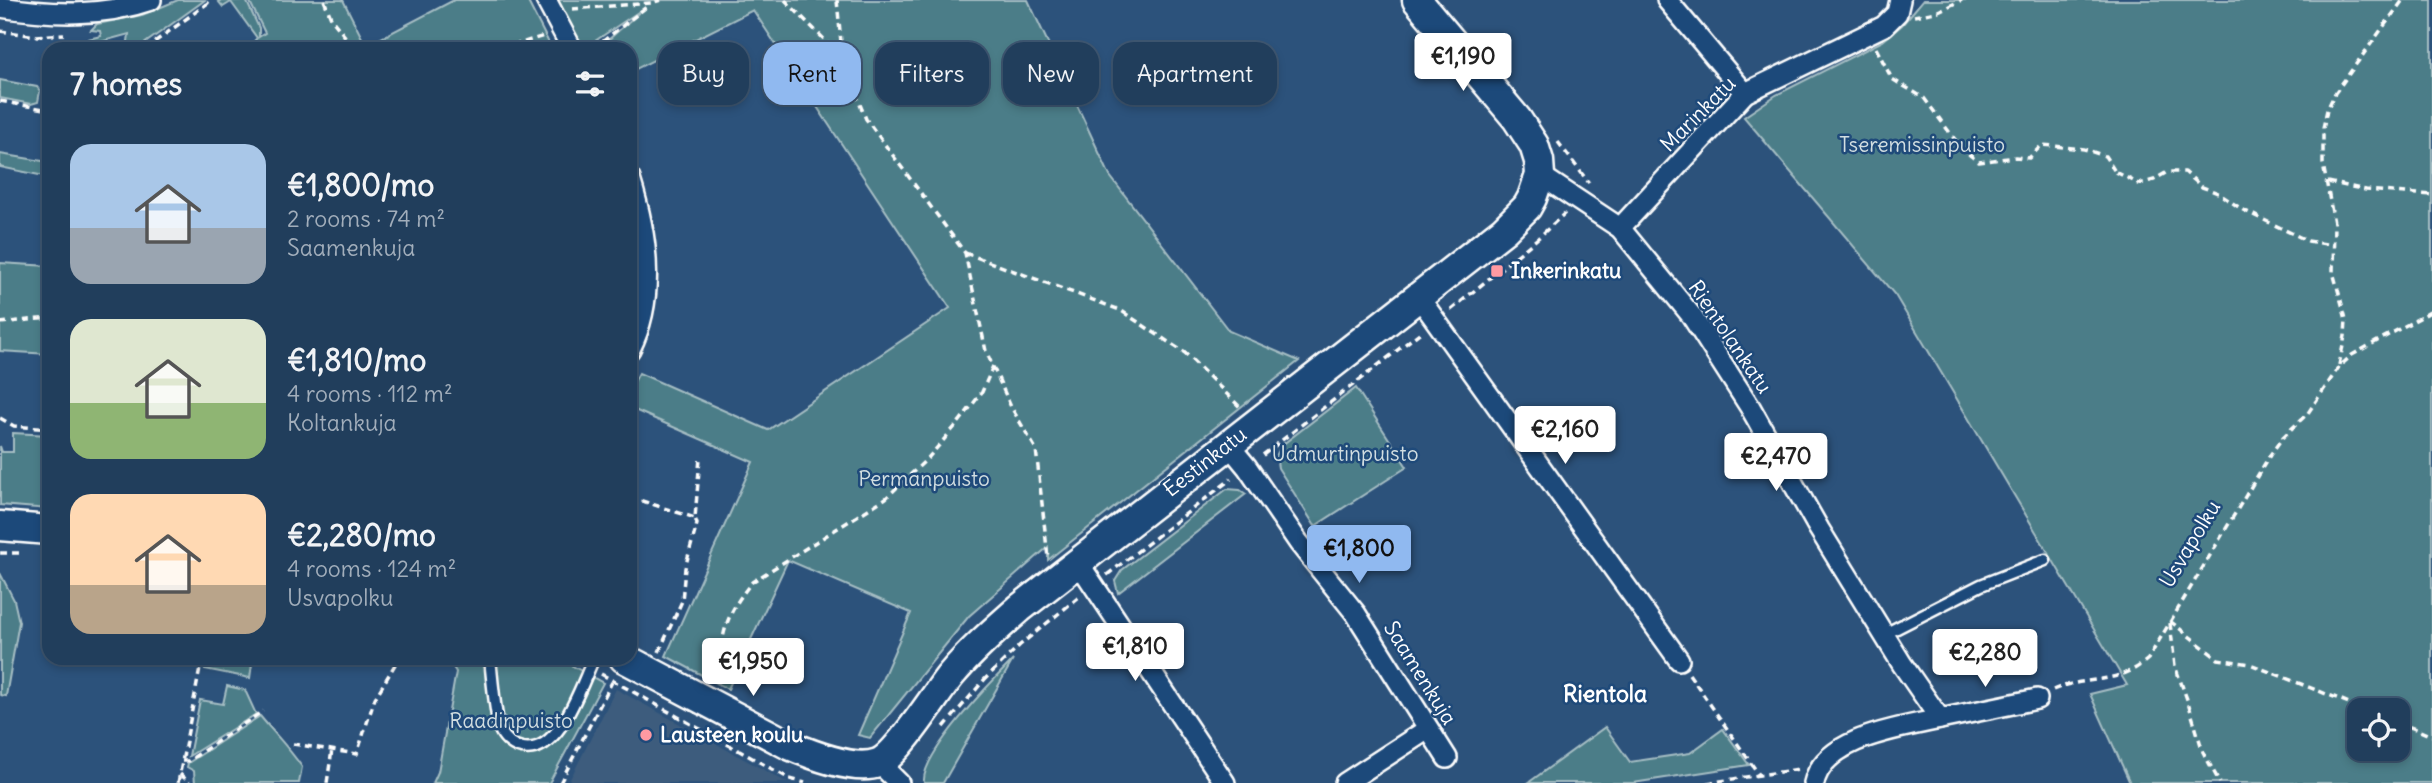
<!DOCTYPE html>
<meta charset="utf-8">
<style>
body{margin:0;font-family:Delius,sans-serif;background:#2d4965;color:#f1f3f6;height:100vh;display:flex;flex-direction:column;font-size:26px;white-space:nowrap}
*{box-sizing:border-box;margin:0}
p{font-size:23px;color:#a2aebb}
.icon{flex:none;width:38px;height:38px;fill:none;stroke:currentColor;stroke-width:2;stroke-linecap:round;stroke-linejoin:round}
.map{position:relative;flex:1;overflow:hidden}
.panel{position:absolute;left:42px;top:42px;width:595px;height:623px;display:flex;flex-direction:column;background:#213e5c;border-radius:21px;box-shadow:0 4px 10px #0003,0 0 0 2px #3e5772}
.panel>*{flex:none}
.banner{position:absolute;left:658px;top:42px;width:665px;height:63px;display:flex;gap:14px}
.fabs{position:absolute;left:2347px;top:698px;display:grid;gap:14px}
.fabs a{display:grid;place-items:center;width:63px;height:63px;border-radius:14px;background:#213e5c;box-shadow:0 4px 10px #0003,0 0 0 2px #3e5772;font-size:35px}
.price{position:absolute;translate:-50% -60px;padding:0 16px;border-radius:7px;background:#fff;color:#222;font-size:23px;line-height:46px;filter:drop-shadow(0 2px 4px #0008)}
.price::after{content:'';position:absolute;left:50%;top:42px;width:21px;height:16px;margin-left:-10px;background:inherit;clip-path:polygon(0 0,100% 0,50% 100%)}
.price.current{background:#90b9f0;color:#111}
ul{padding:0;list-style:none}
li{display:flex;align-items:center;gap:21px;height:175px;padding:0 28px}
li span{display:grid;place-items:center;flex:none;width:196px;height:140px;border-radius:21px;color:#555}
li>.icon{margin-inline-start:auto}
span .icon{width:84px;height:84px;fill:#fffc;stroke-width:1}
li b{font-size:30px}
h2{display:flex;justify-content:space-between;align-items:center;height:84px;padding:0 28px;font-size:30px}
.tag{padding:0 24px;border-radius:21px;background:#213e5c;box-shadow:0 4px 10px #0003,0 0 0 2px #3e5772;font-size:24px;line-height:63px}
.tag.current{background:#90b9f0;color:#111}
.map>svg:first-child{display:block}
.built{fill:#3c5c7d}
.green{fill:#4c7d88;stroke:#a6bec4;stroke-width:2;fill-rule:evenodd}
.lines{fill:none;stroke-linecap:round;stroke-linejoin:round}
.lane-casing{stroke:#fff;stroke-width:15}
.street-casing{stroke:#fff;stroke-width:24}
.secondary-casing{stroke:#fff;stroke-width:33}
.path{stroke:#fff;stroke-width:3.5;stroke-dasharray:7 5;stroke-linecap:butt}
.lane{stroke:#1f4a7a;stroke-width:10}
.street{stroke:#1f4a7a;stroke-width:19}
.secondary{stroke:#1f4a7a;stroke-width:28}
.poi-dot{fill:#ff9aa2;stroke:#1f4a7a;stroke-width:2.5}
.labels{text-anchor:middle;stroke-width:5;stroke-linejoin:round;paint-order:stroke}
.street-label{font-size:21px;fill:#fff;stroke:#1f4a7a}
.park-label{font-size:21px;fill:#d2dee1;stroke:#1f4a7a}
.poi-label{font-size:21px;font-weight:bold;fill:#fff;stroke:#1f4a7a;text-anchor:start}
.neighbourhood-label{font-size:23px;font-weight:bold;fill:#fff;stroke:#1f4a7a}
</style>
<div class="map">
<svg width="2432" height="783" viewBox="0 0 2432 783">
<rect width="100%" height="100%" fill="#2c527b"/>
<filter id="ink" filterUnits="userSpaceOnUse"><feTurbulence type="fractalNoise" baseFrequency=".0143" numOctaves="2"/><feDisplacementMap in="SourceGraphic" scale="14" xChannelSelector="R" yChannelSelector="G"/><feConvolveMatrix kernelMatrix="1 2 1 2 8 2 1 2 1" color-interpolation-filters="sRGB"/></filter>
<g filter="url(#ink)">
<path class="built" d="M616 689 784 781 789 783H568Z"/>
<g class="green">
<path d="M178 0H205L137 49H127L129 34 89 45 88 39 101 36 100 31 91 30 97 24 142 15Z"/>
<path d="M246 0 259 28V37L265 33 249 0H343L366 46 454 0H527L552 49H247L257 38 231 2 223 7 218 1Z"/>
<path d="M558 0H1028L1110 176 1229 331 1299 361 1048 560V547L969 616 870 738 858 735 911 613 788 560 728 689 666 656 753 462 630 408V389L639 373 768 430 950 308 753 10 630 72V49H598L644 8 583 49H579Z"/>
<path d="M1923 0H2432V783H2130L2090 694 2127 685 1895 295 1744 117 1776 95 1883 41 1902 25ZM2398 710V749H2359V710Z"/>
<path d="M0 80 37 87 40 91 38 102 31 104 0 98Z"/>
<path d="M0 154 49 162V177L0 167Z"/>
<path d="M0 263 49 266V354L0 351Z"/>
<path d="M1356 388 1407 467 1315 526 1278 468 1276 456 1282 445Z"/>
<path d="M13 433 49 435V509L0 505V446L2 452H13Z"/>
<path d="M1227 489 1240 490 1246 494 1118 593 1115 581 1122 570Z"/>
<path d="M0 573 14 600 19 622 6 696 0 695Z"/>
<path d="M207 658H250L249 663 252 664 250 678 205 669Z"/>
<path d="M447 658H558L603 683 549 783H433L438 772 456 672Z"/>
<path d="M1013 660 943 783H924C920 755 992 681 1013 660Z"/>
<path d="M227 686 245 690 256 714 189 756 200 700 223 704Z"/>
<path d="M260 716C274 733 289 748 302 767L299 783H195L194 771 187 767 188 763Z"/>
<path d="M1605 727 1630 762 1690 753 1723 729 1749 765 1633 783H1528Z"/>
</g>
<g class="lines">
<g class="lane-casing">
<g id="lane">
<path d="M1885 634 1981 585 2045 560"/>
<path d="M490 658C492 676 495 718 501 732 505 740 514 747 522 748 560 756 581 684 594 658"/>
</g>
</g>
<g class="street-casing">
<g id="street">
<path d="M546 0 572 49"/>
<path d="M1667 0 1745 93"/>
<path d="M0 7C51 15 102 17 151 0"/>
<path d="M1540 175 1620 228 1691 315 1750 407 1819 529 1902 664 1940 719C1901 728 1824 737 1814 783"/>
<path d="M630 179C647 233 657 296 630 349"/>
<path d="M1620 228 1745 93 1884 26 1897 13 1900 0"/>
<path d="M1418 296 1679 660"/>
<path d="M1228 444 1247 467 1299 543 1356 614 1447 758"/>
<path d="M1078 562 1225 783"/>
<path d="M1940 719 2037 699"/>
<path d="M879 763 899 783"/>
<path d="M1345 783 1428 729"/>
</g>
</g>
<g class="secondary-casing">
<g id="secondary">
<path d="M0 526 49 530"/>
<path d="M624 658 789 745C810 754 855 772 878 763 897 756 935 695 950 676 971 651 995 630 1020 608L1504 230 1527 207 1532 198 1540 175 1539 161 1534 145 1517 119 1417 0"/>
</g>
</g>
<g class="path">
<path d="M324 0 332 20 355 49"/>
<path d="M785 0 827 42 841 61"/>
<path d="M837 0 843 63 866 119 965 253 986 351 1011 407 1036 449 1048 558"/>
<path d="M572 9 651 3 661 0"/>
<path d="M1914 16 1936 12 1962 0"/>
<path d="M0 31 37 36 64 34"/>
<path d="M1876 48 1892 79 1924 98 1962 149 1979 162 2015 157 2029 158 2042 145 2084 149 2105 156 2116 173"/>
<path d="M145 49 212 0"/>
<path d="M501 49 544 36"/>
<path d="M593 49 649 5"/>
<path d="M0 101 49 110"/>
<path d="M1558 142 1589 183"/>
<path d="M2116 172 2139 184 2154 180 2167 172H2185L2202 187 2218 193 2243 210 2308 241 2332 245"/>
<path d="M2328 182 2366 190 2432 195"/>
<path d="M965 253 1120 310 1185 353 1240 407"/>
<path d="M1451 310 1538 238 1565 213"/>
<path d="M0 323 49 318"/>
<path d="M2339 365 2345 336 2346 319 2333 272 2334 223 2323 164V128L2327 110 2335 93 2403 0"/>
<path d="M0 418 14 426 49 429"/>
<path d="M1263 455 1422 331"/>
<path d="M630 497 695 518"/>
<path d="M0 553H22"/>
<path d="M1107 575 1231 479"/>
<path d="M2170 621 2218 659 2250 664 2367 710"/>
<path d="M2170 623 2175 666 2188 702 2203 752 2220 783"/>
<path d="M659 652 682 601 685 568 697 524 695 518 700 458"/>
<path d="M601 674 790 779 805 783"/>
<path d="M1689 674 1760 776"/>
<path d="M718 683C722 636 722 619 752 582L886 498 928 458 960 421 982 392 993 366"/>
<path d="M2053 690C2087 675 2118 686 2148 659L2270 455 2283 437 2308 413 2339 367 2352 355 2432 311"/>
<path d="M2398 722 2432 736"/>
<path d="M944 727 985 679 1020 645 1079 597"/>
<path d="M293 744 357 754 375 698 399 658"/>
<path d="M182 761H188L263 711"/>
<path d="M180 774 190 783"/>
<path d="M178 783 202 658"/>
<path d="M327 783 332 750"/>
<path d="M560 783 612 682"/>
<path d="M1707 783 1799 769"/>
</g>
<use href="#lane" class="lane"/>
<use href="#street" class="street"/>
<use href="#secondary" class="secondary"/>
</g>
</g>
<g class="poi-dot">
<rect x="1490" y="264" width="14" height="14" rx="3.5"/>
<circle cx="646" cy="735" r="7"/>
</g>
<g class="labels">
<g class="street-label">
<text transform="translate(1698 114) rotate(-45)" y="7">Marinkatu</text>
<text transform="translate(1730 337) rotate(56)" y="7">Rientolankatu</text>
<text transform="translate(1205 462) rotate(-38)" y="7">Eestinkatu</text>
<text transform="translate(2190 544) rotate(-59)" y="7">Usvapolku</text>
<text transform="translate(1420 673) rotate(58)" y="7">Saamenkuja</text>
</g>
<g class="park-label">
<text x="1922" y="152">Tseremissinpuisto</text>
<text x="1345" y="461">Udmurtinpuisto</text>
<text x="924" y="486">Permanpuisto</text>
<text x="511" y="728">Raadinpuisto</text>
</g>
<g class="poi-label">
<text x="1511" y="278">Inkerinkatu</text>
<text x="660" y="742">Lausteen koulu</text>
</g>
<g class="neighbourhood-label">
<text x="1605" y="702">Rientola</text>
</g>
</g>
</svg>
<div class="fabs">
<a><svg class="icon" aria-label="locate" viewBox="0 0 24 24"><circle cx="12" cy="12" r="6"/><path d="M12 2v4M12 18v4M2 12h4M18 12h4"/></svg></a>
</div>
<b class="price" style="left:1463px;top:93px">€1,190</b>
<b class="price" style="left:1565px;top:466px">€2,160</b>
<b class="price" style="left:1776px;top:493px">€2,470</b>
<b class="price current" style="left:1359px;top:585px">€1,800</b>
<b class="price" style="left:1135px;top:683px">€1,810</b>
<b class="price" style="left:1985px;top:689px">€2,280</b>
<b class="price" style="left:753px;top:698px">€1,950</b>
<div class="banner">
<a class="tag">Buy</a>
<a class="tag current">Rent</a>
<a class="tag">Filters</a>
<a class="tag">New</a>
<a class="tag">Apartment</a>
</div>
<section class="panel">
<h2>7 homes<svg class="icon" aria-label="filters" viewBox="0 0 24 24"><path d="M4 7h16M4 17h16"/><circle cx="9" cy="7" r="2"/><circle cx="15" cy="17" r="2"/></svg></h2>
<ul>
<li><span style="background:linear-gradient(#a9c7e8 60%,#9aa5b1 0)"><svg class="icon" aria-label="home" viewBox="0 0 24 24"><path d="M3 11l9-7 9 7M6 9v11h12V9"/></svg></span><div><b>€1,800/mo</b><p>2 rooms · 74 m²</p><p>Saamenkuja</p></div></li>
<li><span style="background:linear-gradient(#dfe7d0 60%,#8fb573 0)"><svg class="icon" aria-label="home" viewBox="0 0 24 24"><path d="M3 11l9-7 9 7M6 9v11h12V9"/></svg></span><div><b>€1,810/mo</b><p>4 rooms · 112 m²</p><p>Koltankuja</p></div></li>
<li><span style="background:linear-gradient(#ffd9b3 65%,#b9a48a 0)"><svg class="icon" aria-label="home" viewBox="0 0 24 24"><path d="M3 11l9-7 9 7M6 9v11h12V9"/></svg></span><div><b>€2,280/mo</b><p>4 rooms · 124 m²</p><p>Usvapolku</p></div></li>
</ul>
</section>
</div>
